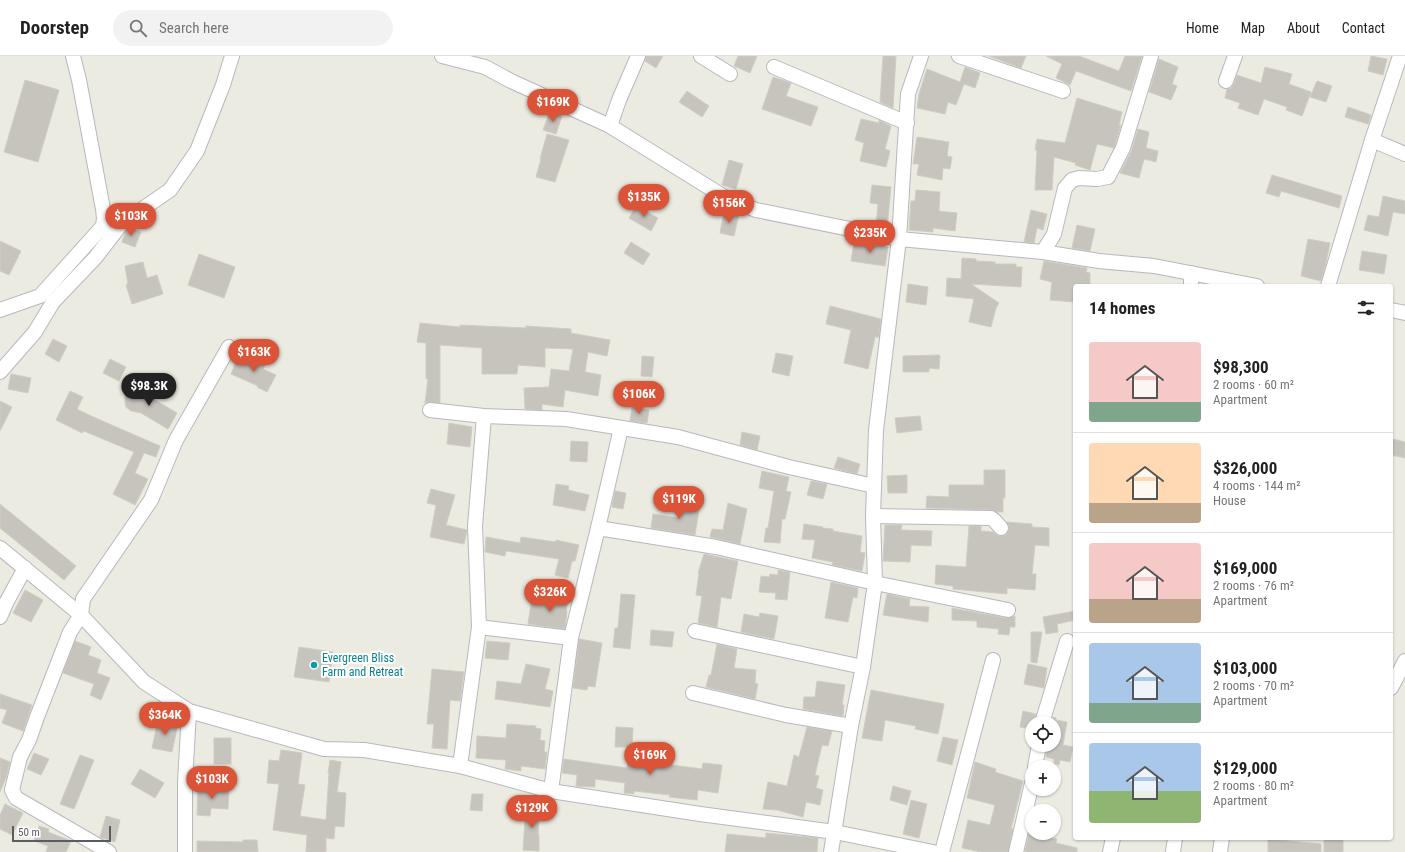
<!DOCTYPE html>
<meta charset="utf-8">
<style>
body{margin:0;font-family:"Roboto Condensed",sans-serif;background:#f2f2f2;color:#222;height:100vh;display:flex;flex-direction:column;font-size:15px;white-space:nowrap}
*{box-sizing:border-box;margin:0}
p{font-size:13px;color:#767676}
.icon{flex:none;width:22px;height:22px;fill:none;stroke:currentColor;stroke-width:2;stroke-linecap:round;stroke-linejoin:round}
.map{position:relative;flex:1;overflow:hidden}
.side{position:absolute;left:1073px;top:228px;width:320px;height:556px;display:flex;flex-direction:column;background:#fff;border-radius:4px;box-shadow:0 1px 3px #0004}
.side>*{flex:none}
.buttons{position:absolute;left:1025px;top:660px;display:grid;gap:8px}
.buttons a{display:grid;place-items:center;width:36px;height:36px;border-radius:50%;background:#fff;box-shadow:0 1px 3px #0004;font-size:20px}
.scale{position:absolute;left:12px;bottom:10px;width:99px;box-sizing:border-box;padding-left:4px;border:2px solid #5a5c61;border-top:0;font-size:11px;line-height:14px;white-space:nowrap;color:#5a5c61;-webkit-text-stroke:3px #fff;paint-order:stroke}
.price{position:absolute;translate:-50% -34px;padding:0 9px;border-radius:14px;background:#dc5437;color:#fff;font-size:13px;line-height:26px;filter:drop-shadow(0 1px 2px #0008)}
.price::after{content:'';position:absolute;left:50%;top:24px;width:12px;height:9px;margin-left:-6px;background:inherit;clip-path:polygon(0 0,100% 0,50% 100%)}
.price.active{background:#222;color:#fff}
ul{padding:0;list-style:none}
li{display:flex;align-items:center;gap:12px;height:100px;padding:0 16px}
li+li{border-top:1px solid #e0e0e0}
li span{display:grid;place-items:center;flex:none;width:112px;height:80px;border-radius:4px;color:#555}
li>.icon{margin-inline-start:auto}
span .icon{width:48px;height:48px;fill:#fffc;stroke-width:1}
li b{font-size:17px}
h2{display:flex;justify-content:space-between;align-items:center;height:48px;padding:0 16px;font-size:17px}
header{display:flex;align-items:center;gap:24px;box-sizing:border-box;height:56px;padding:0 20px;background:#fff;border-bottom:1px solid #e0e0e0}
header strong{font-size:19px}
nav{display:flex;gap:22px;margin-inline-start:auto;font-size:14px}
.search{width:280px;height:36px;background:#f2f2f2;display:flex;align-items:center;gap:10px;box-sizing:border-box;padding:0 14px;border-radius:22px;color:#767676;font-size:15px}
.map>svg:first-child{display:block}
.building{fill:#c7c4be;stroke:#d0cdc0}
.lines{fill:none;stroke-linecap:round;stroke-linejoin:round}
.minor-casing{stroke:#b7b8bd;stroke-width:16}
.minor{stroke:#fff;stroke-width:14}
.culture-dot{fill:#0f9aa8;stroke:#fff;stroke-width:1.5}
.labels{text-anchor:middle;stroke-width:4;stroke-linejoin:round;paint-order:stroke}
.culture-label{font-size:12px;fill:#0d838f;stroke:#fff;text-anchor:start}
</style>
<header>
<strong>Doorstep</strong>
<div class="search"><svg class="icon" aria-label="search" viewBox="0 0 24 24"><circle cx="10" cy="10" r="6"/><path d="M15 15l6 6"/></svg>Search here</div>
<nav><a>Home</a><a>Map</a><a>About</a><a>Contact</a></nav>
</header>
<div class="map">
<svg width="1405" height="796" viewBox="0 0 1405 796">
<rect width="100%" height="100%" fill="#ecebe1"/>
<g class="building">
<path d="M646 0H663L656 12 645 5Z"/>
<path d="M738 0H757L750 17 734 10Z"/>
<path d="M883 0H896L893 52 880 46Z"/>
<path d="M989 0H1026L1021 12Z"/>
<path d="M1046 0H1079L1119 15 1125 0H1142L1131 35 1076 15 1070 29 1056 22 1062 8Z"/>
<path d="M1371 0 1387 3 1383 19 1368 15Z"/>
<path d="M1159 3 1178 11 1172 28 1177 30 1171 44 1149 36Z"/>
<path d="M965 11 980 17 975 32 964 28 956 49 948 46 945 58 917 52 919 38 927 13 960 26Z"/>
<path d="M1265 11 1292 18 1289 28 1311 36 1302 60 1286 54 1287 51 1264 43 1258 59 1238 52 1240 47 1225 42 1227 33 1231 32 1234 28 1237 19 1261 27Z"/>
<path d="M773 21 791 27 786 40 818 51 811 70 762 53Z"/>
<path d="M25 24 59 34 38 106 4 96Z"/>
<path d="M1317 25 1332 30 1326 46 1310 41Z"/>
<path d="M687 35 709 50 702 61 679 46Z"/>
<path d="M1077 42 1122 56 1119 69H1121L1115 89 1114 92 1097 88 1090 114 1075 109 1076 107 1054 101 1052 134H1035L1037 94H1035L1037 83 1065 87Z"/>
<path d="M1348 51 1371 59 1368 68 1345 61Z"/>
<path d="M550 55 562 60 556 78 543 74Z"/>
<path d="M861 63 879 67V64L891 70 885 93 890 95 886 111 860 105 864 87 855 84Z"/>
<path d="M1138 73 1149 76 1146 92 1158 95 1156 106 1144 103 1139 122 1120 117 1131 96Z"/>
<path d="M547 78 569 84 555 126 536 121 541 103H540Z"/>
<path d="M917 81 949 86 947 100 952 101 950 113 943 112 942 124 917 119 919 108H913Z"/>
<path d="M729 104 743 108 736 133 722 129Z"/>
<path d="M1272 119 1342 140 1339 152 1281 135 1279 141 1266 137Z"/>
<path d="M872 129 891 131 887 172 876 170 878 148 870 147Z"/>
<path d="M916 134 940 136 939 155 957 157 955 175 933 172V176L909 174 911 145H915Z"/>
<path d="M1383 140 1405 145V158L1393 156 1388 180 1364 174 1368 159 1379 161Z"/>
<path d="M636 150 658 162 651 175 629 162Z"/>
<path d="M1031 154 1047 158 1043 174 1037 172 1034 187 1024 186Z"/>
<path d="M724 156 739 158 734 180 720 177Z"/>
<path d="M1077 169 1095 173 1090 195 1072 192Z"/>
<path d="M130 172 141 176 135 191 122 186 125 177Z"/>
<path d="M1308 183 1330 187 1326 207 1321 225 1301 220Z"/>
<path d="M0 185 21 195 9 219 0 215Z"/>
<path d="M631 186 650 198 643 209 624 197Z"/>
<path d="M854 187 874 189V187L885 189V191H888L885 210 851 205Z"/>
<path d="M1362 195 1387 199 1384 218 1359 214Z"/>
<path d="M199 198 235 211 224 242 188 229Z"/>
<path d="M962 202 976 203V205L995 206V208H1016V211H1022L1021 231 971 228 999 247 996 252 991 271 969 266 974 243 946 240 947 222 961 223Z"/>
<path d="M1044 205 1087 212 1086 216 1090 217V230H1075V246L1050 244 1052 226 1040 223Z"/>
<path d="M143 206 147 222 157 219 163 238 132 248 126 229 128 228 125 210Z"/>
<path d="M908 228 928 231 926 249 906 246Z"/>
<path d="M830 250 881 263 879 281H875L868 313 844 307 851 274 826 268Z"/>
<path d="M420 267 460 271V269L526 272V270L571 273V277L610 284 607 300 588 296 585 316 601 319 598 340 565 334 563 351 542 348V354L525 353 524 332 549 331 551 313 569 315 573 293 545 292V311L518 309 517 318H482V292L440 289V347L431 346 425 347 428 323H426V287L417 286Z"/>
<path d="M53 283 67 290 59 306 45 298Z"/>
<path d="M776 297 793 300 789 320 772 316Z"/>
<path d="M939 299 940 300 939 313 929 312V316H903V300Z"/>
<path d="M642 300 654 301 652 321 641 320Z"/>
<path d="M238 301 250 306 252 302 265 309 263 313 276 319 267 336 257 331 258 330 231 318Z"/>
<path d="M110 303 126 311 119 325 103 317Z"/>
<path d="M11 318 31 322 28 337 8 333Z"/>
<path d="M137 331 142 332 149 338 150 341 177 357 168 373 141 357 131 355 126 351 125 346V341L129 333Z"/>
<path d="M70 335 83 341 77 353 91 360 160 390 156 401 144 397 135 417 148 423 135 449 113 438 134 396 84 375 82 377 56 364Z"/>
<path d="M0 345 12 351 0 375Z"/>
<path d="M632 351 649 354 647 367 630 365Z"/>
<path d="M920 360 922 374 897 377 895 362Z"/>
<path d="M449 367 472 371 470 391 447 388Z"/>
<path d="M742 376 760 380 757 394 740 389Z"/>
<path d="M1393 383 1405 386V402L1391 399Z"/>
<path d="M571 385 588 386 587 406 570 405Z"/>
<path d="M838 401 860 408 857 418 834 412Z"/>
<path d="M984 414H1005V442H1003V456H997L991 454 926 452 927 440 949 441V429H984Z"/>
<path d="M762 415 789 421 786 435 791 436 785 463H782L780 487 764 486 766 472H768L774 435 759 432Z"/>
<path d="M907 419V437H888L887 420Z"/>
<path d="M811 425 827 428 823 443 807 439Z"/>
<path d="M556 428 569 430 568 434 589 439 585 455 553 449Z"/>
<path d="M431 433 455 439 446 469 467 474 464 488 430 481 436 449 427 447Z"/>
<path d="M615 435 626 437 623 453 612 451Z"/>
<path d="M682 445 700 448 695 479 651 472 653 458 680 462Z"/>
<path d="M728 447 747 453 740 488 710 481 712 473 723 474Z"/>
<path d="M0 448 76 510 64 524 0 472Z"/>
<path d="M1007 466 1032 468V471L1049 472V490L1035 489 1032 518H1036L1035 534 1007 532V538L953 533V530L935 528 936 509 966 511 969 470H981V475L993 476 998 480H1002L1006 479 1009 474V470Z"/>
<path d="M804 468 823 471 822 472 833 473V475L862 480 860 496 865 497 862 515 832 509 833 506 812 502 815 484 802 483Z"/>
<path d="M885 469H902L901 474 932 475 931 490 911 489 910 506 883 505Z"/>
<path d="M486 481 520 487 521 481 556 486V484L579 489 575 505H572L568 522 555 519 559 503 506 495 505 500 485 496Z"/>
<path d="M704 498 738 505 731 543 721 541 717 571 698 567 702 540 696 539 699 517H698Z"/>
<path d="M778 514 790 516 787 544 775 543 776 537 759 536 761 520 769 521 770 518 778 519Z"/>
<path d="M831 526 858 532 857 542 853 541 848 566 825 562Z"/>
<path d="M25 534 43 544 31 566 13 557Z"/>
<path d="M556 535 569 538 566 555H567L565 573 528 568 531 547 554 550Z"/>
<path d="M621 538 635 539 630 593 613 591 615 572H618Z"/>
<path d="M887 538 910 543 909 550 929 551 928 566 883 559Z"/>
<path d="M952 552 1006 562 1015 560V571H1010L1009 579 998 578 999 573 977 571V565L952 564Z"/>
<path d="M1075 555V564L1057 568 1058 576 1046 578 1043 561Z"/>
<path d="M760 557 778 560 774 583 741 576 744 558 759 561Z"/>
<path d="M651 574 674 576 672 591 650 589Z"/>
<path d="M1031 576H1042L1037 607 1031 606Z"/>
<path d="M579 583 602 587 595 631 588 630 587 634 573 632Z"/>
<path d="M75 585 91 591 88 599 101 604 97 617 110 622 101 644 90 639 94 628 63 617Z"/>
<path d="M487 585 510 587 508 604 485 602Z"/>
<path d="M717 588 737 593 734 612 756 614 755 627 758 628 755 643 706 631 709 619H711Z"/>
<path d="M299 591 333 596 329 626 294 621Z"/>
<path d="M526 608 550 613 545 633 553 635 550 651 495 643 497 625 521 628Z"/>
<path d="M1028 608 1047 612 1044 632 1024 628Z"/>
<path d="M432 613 464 616 460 645 450 644 447 693 432 692 434 668H427Z"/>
<path d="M817 625 845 629 842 649H844L843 660 803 653 804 641H815Z"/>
<path d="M871 634 944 648 938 678 915 673 916 670 885 664 882 685 862 682Z"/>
<path d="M0 638 32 649 23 675 2 667 7 654 0 652Z"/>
<path d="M1023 655 1036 658 1034 667H1032V673L1020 671Z"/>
<path d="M1053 661 1056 662V664L1067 666 1063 689 1073 691 1070 706 1060 704 1059 709 1054 708V703L1046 701 1047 689H1054V667H1051Z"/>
<path d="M158 664 178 668 172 696 152 692Z"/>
<path d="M507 668 536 670 535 672 541 673 540 684 545 685 544 696H547L545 713 521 710V715L505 713 506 704 476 702 477 680 506 682Z"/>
<path d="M616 671 633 672 632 691H615Z"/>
<path d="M807 671 832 675 828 690 822 689 815 719 819 720 816 732 823 734 820 749 806 746 803 761 777 754 763 753 768 726 787 730 794 699 799 701Z"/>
<path d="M943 681 958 684 952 709 937 705Z"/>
<rect x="214" y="682" width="17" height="26"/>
<path d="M658 690 674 692 672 709 702 713 703 707 722 709 718 737 698 734 697 744 669 741 670 739 634 735V738L624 737 625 727 595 723V731L576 730 577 719 562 717 564 703 627 712 629 700 657 703Z"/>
<path d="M281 694 302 697 298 728 305 729 300 760 326 764 329 717H328L330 704 341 706 337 736 346 737 344 771 335 770 334 783 326 782V796H306L307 779 273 774 279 728 267 727 269 704 279 705Z"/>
<path d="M34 697 49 703 41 719 27 713Z"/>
<path d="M80 699 94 704 74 753 60 748Z"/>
<path d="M0 702 10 706 6 722 0 736Z"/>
<path d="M975 706 996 713 995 716 1023 725 1011 773H1013L1008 796H981L962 792 968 764 990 769 995 749 967 742Z"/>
<path d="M140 713 164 727 155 742 131 728Z"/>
<path d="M893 730 911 735 907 749 890 744Z"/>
<path d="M215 731H229L228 753 211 752 210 760 197 759 198 733 215 734Z"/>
<path d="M472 738H483L482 755 470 754Z"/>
<path d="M911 744 927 748 919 782 903 778Z"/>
<path d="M5 748 23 757 12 779 0 773V759Z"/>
<path d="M526 749 540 750 538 779H539V795L523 794Z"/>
<path d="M106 760 120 764 115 786 100 781Z"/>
<path d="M39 770 49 773 48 776 71 785 66 796H46L48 790 34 785Z"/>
<path d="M766 777 818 782 817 796H725L727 778 766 782Z"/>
<path d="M1029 777 1057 783 1056 787 1077 792V796H1025Z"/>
<rect x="1324" y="782" width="19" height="14"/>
<path d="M1268 783 1321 788V796H1268Z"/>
<path d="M243 784H257L258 796H197V785L243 786Z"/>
</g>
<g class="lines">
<g class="minor-casing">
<g id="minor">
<path d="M442 0 485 11 511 25 610 70 726 142 756 154 899 183 1043 196 1099 205 1154 210 1257 230"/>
<path d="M701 0 730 18"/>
<path d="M959 0 1063 35"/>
<path d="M774 11 907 67"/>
<path d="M1226 25 1235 0"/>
<path d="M610 70 619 44 638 0"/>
<path d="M1372 84 1405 98"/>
<path d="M1043 196 1054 178 1065 132 1072 124 1079 122 1097 123 1108 121 1123 92 1151 0"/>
<path d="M1191 230V217"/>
<path d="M1328 230 1372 84 1400 0"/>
<path d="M0 254 40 240 103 170 104 162 103 153 79 24 73 0"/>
<path d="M1391 254 1405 257"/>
<path d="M0 316 35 276 53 246 95 202 122 167 170 134 197 95 223 29 232 0"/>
<path d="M430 354 484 360 566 363 678 381 789 411 874 430"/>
<path d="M873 460 991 462 995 465 1001 472"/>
<path d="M598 472 621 372"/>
<path d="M0 492 81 559 144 626 189 655 324 693 364 694 460 710 551 735 700 758 835 776 933 796"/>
<path d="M0 561 6 547 25 512"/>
<path d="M479 571 571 582"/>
<path d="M695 575 863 611"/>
<path d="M1391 632 1405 605"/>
<path d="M693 637 786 659 851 670"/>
<path d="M1042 667 1067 585"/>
<path d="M460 710 479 571 475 470 484 360"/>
<path d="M1035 711 1039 689"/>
<path d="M551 735 571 582 598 472 716 491 875 527 1008 554"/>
<path d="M109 796 16 742 12 734 20 701 29 684 37 661 70 576 81 559 83 543 151 444 176 384 229 291"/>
<path d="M185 796V726L189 655"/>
<path d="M831 796 851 670 863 611 875 527 873 460 876 374 899 183 908 38 921 0"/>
<path d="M942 796 993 604"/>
<path d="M1016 796 1032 727"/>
<path d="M1110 796 1113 782"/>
<path d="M1173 796 1175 782"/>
<path d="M1220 796 1222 782"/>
</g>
</g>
<use href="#minor" class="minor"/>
</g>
<circle class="culture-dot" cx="314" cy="609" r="4"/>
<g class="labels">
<g class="culture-label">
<text x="322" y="606">Evergreen Bliss<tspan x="322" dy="14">Farm and Retreat</tspan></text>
</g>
</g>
</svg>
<div class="buttons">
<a><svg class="icon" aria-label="locate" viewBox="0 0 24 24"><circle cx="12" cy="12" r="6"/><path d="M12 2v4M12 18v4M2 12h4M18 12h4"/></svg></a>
<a>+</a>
<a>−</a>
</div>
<div class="scale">50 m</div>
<b class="price" style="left:553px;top:67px">$169K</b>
<b class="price" style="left:644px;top:162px">$135K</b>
<b class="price" style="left:729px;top:168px">$156K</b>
<b class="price" style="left:131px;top:181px">$103K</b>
<b class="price" style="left:870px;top:198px">$235K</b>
<b class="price" style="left:254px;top:317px">$163K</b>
<b class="price active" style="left:149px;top:351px">$98.3K</b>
<b class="price" style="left:639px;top:359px">$106K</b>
<b class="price" style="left:679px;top:464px">$119K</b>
<b class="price" style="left:550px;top:557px">$326K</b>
<b class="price" style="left:165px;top:680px">$364K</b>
<b class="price" style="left:650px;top:720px">$169K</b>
<b class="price" style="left:212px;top:744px">$103K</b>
<b class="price" style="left:532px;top:773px">$129K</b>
<section class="side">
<h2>14 homes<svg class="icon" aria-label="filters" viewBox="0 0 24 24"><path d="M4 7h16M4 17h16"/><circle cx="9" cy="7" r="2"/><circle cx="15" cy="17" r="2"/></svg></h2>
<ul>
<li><span style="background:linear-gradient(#f6c9c9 75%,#7fa58c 0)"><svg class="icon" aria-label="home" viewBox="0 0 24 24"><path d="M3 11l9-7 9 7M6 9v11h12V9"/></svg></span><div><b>$98,300</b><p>2 rooms · 60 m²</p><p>Apartment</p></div></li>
<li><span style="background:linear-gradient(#ffd9b3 75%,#b9a48a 0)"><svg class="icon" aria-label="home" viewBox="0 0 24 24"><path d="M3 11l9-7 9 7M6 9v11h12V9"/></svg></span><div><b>$326,000</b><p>4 rooms · 144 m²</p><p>House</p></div></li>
<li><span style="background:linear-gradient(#f6c9c9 70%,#b9a48a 0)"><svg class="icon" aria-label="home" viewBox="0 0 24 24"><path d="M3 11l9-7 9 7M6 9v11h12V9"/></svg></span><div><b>$169,000</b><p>2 rooms · 76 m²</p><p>Apartment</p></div></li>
<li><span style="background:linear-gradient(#a9c7e8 75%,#7fa58c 0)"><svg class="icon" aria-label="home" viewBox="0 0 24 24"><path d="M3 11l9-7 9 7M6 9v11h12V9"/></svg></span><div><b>$103,000</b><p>2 rooms · 70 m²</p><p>Apartment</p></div></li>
<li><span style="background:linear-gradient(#a9c7e8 60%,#8fb573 0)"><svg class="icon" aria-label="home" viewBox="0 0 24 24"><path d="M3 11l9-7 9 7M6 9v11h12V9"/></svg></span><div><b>$129,000</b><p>2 rooms · 80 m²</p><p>Apartment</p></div></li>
</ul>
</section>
</div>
